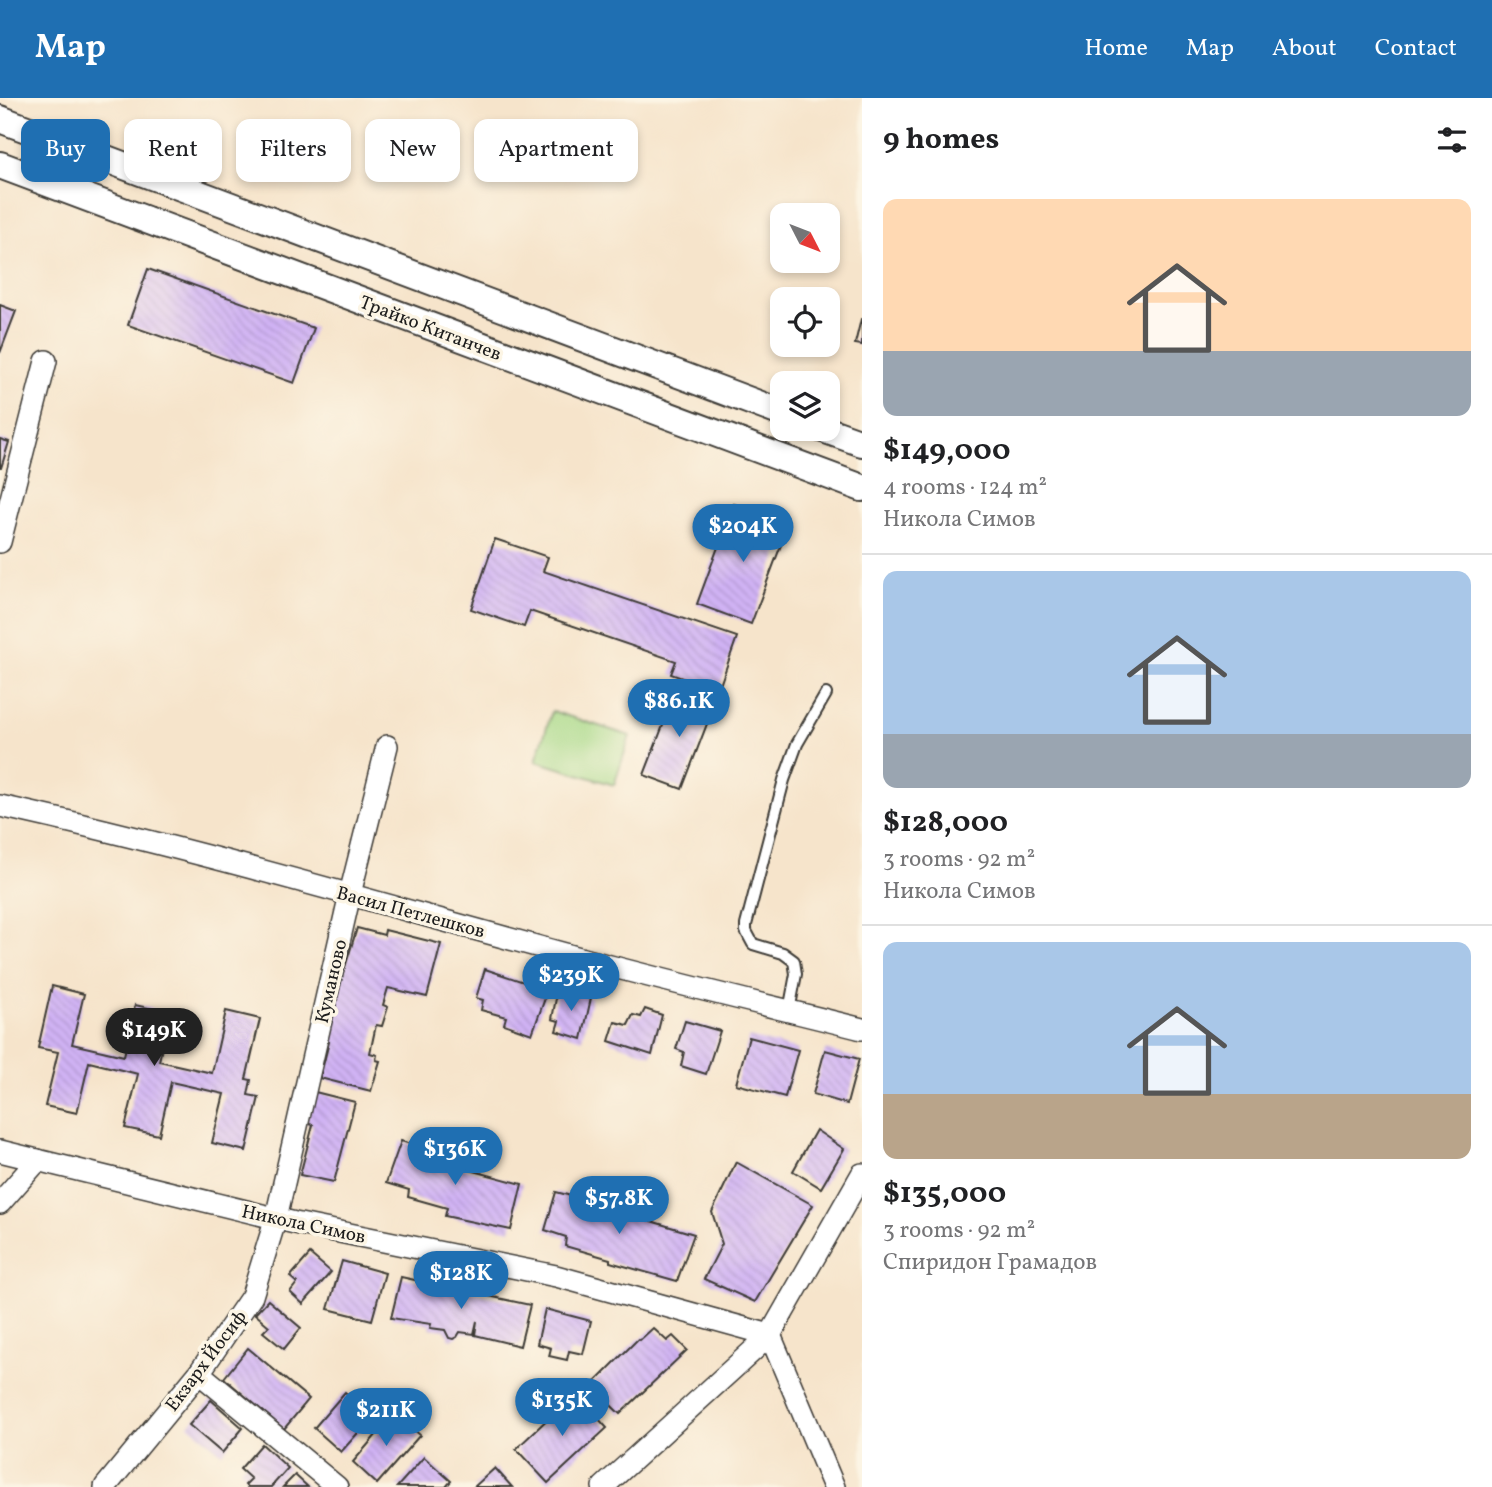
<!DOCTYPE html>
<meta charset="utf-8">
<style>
body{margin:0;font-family:Vollkorn,serif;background:#f2f2f2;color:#202124;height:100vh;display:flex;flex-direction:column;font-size:26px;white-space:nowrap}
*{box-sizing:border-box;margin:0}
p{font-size:23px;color:#757577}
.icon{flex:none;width:38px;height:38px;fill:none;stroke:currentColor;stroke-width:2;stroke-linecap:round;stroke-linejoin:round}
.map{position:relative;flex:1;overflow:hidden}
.details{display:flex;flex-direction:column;background:#fff;width:630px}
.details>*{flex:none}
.top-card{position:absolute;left:21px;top:21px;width:665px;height:63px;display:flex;gap:14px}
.needle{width:46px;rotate:132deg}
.controls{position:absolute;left:770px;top:105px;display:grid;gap:14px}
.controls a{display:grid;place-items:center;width:70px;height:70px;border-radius:14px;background:#fff;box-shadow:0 4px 10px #0003;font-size:35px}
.price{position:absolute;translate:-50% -60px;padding:0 16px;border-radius:24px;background:#1f6fb2;color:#fff;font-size:23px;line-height:46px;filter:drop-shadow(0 2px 4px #0008)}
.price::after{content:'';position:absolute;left:50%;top:42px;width:21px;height:16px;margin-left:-10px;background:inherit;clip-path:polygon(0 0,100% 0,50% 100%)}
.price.selected{background:#222;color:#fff}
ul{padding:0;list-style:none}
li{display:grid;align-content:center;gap:14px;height:371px;padding:0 21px}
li+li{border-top:2px solid #e0e0e0}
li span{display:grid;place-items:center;height:217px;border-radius:14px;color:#555}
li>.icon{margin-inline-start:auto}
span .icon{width:126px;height:126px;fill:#fffc;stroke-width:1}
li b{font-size:30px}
h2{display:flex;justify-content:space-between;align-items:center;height:84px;padding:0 21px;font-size:30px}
.tag{padding:0 24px;border-radius:14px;background:#fff;box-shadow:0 4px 10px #0003;font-size:24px;line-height:63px}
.tag.selected{background:#1f6fb2;color:#fff}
header{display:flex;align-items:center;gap:42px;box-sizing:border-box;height:98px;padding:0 35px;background:#1f6fb2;color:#fff}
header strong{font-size:33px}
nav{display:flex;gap:38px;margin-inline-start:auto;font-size:24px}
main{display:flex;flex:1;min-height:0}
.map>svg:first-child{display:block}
.grass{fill:#a8d988;stroke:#627a52;stroke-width:2}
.building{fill:url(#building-back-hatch)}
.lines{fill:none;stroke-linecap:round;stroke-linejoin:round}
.service-casing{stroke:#3d3a36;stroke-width:14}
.minor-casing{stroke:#3d3a36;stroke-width:24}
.tertiary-casing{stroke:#3d3a36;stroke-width:30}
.service{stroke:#fff;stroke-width:10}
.minor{stroke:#fff;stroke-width:21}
.tertiary{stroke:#fff;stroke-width:26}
.labels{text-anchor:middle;stroke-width:7;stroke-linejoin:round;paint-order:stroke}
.street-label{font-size:19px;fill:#1c1c1c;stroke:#fcf5e5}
</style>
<header>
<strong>Map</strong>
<nav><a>Home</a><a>Map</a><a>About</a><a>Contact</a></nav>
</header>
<main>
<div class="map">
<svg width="862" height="1389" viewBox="0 0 862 1389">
<defs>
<pattern id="building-back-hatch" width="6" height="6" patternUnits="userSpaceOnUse" patternTransform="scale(1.75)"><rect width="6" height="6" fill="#d0b2f4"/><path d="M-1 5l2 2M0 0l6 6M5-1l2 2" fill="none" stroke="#b298d1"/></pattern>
</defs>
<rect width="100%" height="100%" fill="#fcf5e5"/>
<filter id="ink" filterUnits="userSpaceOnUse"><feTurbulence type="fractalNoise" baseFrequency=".0143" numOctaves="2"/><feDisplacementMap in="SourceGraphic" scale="14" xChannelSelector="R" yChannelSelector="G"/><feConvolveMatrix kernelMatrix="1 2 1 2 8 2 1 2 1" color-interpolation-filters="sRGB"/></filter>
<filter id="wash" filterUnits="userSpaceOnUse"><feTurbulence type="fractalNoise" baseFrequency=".00686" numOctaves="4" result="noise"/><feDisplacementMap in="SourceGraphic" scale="28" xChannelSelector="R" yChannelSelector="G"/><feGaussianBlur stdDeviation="1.57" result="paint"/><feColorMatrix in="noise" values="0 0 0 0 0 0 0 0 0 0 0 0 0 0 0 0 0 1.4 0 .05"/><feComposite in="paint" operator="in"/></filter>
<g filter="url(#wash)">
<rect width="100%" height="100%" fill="#f6e4cb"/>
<path class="grass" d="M552 613 630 638 614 687 536 663Z"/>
<g id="blocks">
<g class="building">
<path d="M148 171 314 230 294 285 128 227Z"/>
<path d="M0 207 16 213 0 255Z"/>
<path d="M861 221H862V247L855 246Z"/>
<path d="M0 341 9 344 1 370H0Z"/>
<path d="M734 406 789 426 751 526 697 506Z"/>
<path d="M495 441 548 459 543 473 737 539 718 593 671 576 676 563 530 513 524 529 471 511Z"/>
<path d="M677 591 715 605 682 691 644 677Z"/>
<path d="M357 830 384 837 385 832 441 846 427 899 388 890 383 907 388 909 382 928 376 927 370 955 377 957 376 962 380 963 371 993 320 980 329 944 323 942Z"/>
<path d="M485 871 548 892 532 936 504 926 506 919 481 912 483 902 476 900Z"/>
<path d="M52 888 84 896 72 946 124 958 135 907 170 915 159 963 212 975 226 913 260 921 246 981 251 982 248 997 259 999 246 1053 212 1045 224 996 171 984 159 1037 125 1030 138 976 89 964 77 1015 45 1008 58 954 38 950Z"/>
<path d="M558 890 591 900 582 941 556 933 559 923 552 921Z"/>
<path d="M645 911 662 917 652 957 609 943 615 924 628 927 633 917 641 919Z"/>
<path d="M685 923 720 933 706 976 681 968 684 954 676 951Z"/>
<path d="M749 939 798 952 785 999 736 986Z"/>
<path d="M825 952 859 961 847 1006 813 996Z"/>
<path d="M315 994 355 1004 334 1084 300 1077 313 1027 306 1025Z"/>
<path d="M816 1032 844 1051 821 1090 793 1073Z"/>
<path d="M401 1043 461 1062 459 1069 522 1086 511 1132 445 1118 447 1110 408 1099 409 1092 386 1085Z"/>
<path d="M736 1064 813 1107 755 1204 704 1181 722 1146 712 1114Z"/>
<path d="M556 1094 625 1112 624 1115 694 1136 677 1183 610 1164V1161L565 1148 566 1139 545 1132Z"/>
<path d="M310 1156 331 1174 303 1206 290 1194 297 1185 290 1179Z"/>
<path d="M342 1163 385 1175 372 1222 328 1211Z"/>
<path d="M401 1179 530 1207 520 1248 475 1237 477 1223 474 1236 460 1234 457 1239 453 1241 449 1240 445 1232 430 1230 431 1226 391 1220Z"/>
<path d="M268 1202 301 1230 284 1251 263 1234 269 1228 255 1216Z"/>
<path d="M545 1211 591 1223 583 1256 569 1253 567 1262 549 1258 551 1250 537 1246Z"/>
<path d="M653 1230 667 1243 673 1238 687 1252 620 1316 591 1288 638 1241 640 1242Z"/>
<path d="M248 1250 309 1301 284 1331 224 1280Z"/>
<path d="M345 1294 373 1318 341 1354 314 1330Z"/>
<path d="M575 1295 607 1330 548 1385 516 1351Z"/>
<path d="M211 1302 243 1330 222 1355 189 1327Z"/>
<path d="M395 1315 420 1337 377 1386 353 1364Z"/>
<path d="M262 1346 288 1370 271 1389H247L245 1387 251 1381 240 1371Z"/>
<path d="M424 1359 451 1383 446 1389H397Z"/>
<path d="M495 1370 512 1389H474Z"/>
<path d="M295 1377 308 1389H283Z"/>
</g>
</g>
</g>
<g filter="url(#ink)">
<use href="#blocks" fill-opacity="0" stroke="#3d3a36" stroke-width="2"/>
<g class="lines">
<g class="service-casing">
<path id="service" d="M789 913 796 876 794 863 783 855 753 846 746 833V827L784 682 797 646 826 596"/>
</g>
<g class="minor-casing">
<g id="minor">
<path d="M0 444 46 263"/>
<path d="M0 708C206 753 407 814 610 868 694 890 778 910 862 931"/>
<path d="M0 1053 295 1125 556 1178 770 1237 834 1389"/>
<path d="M0 1105 38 1062"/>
<path d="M199 1275 337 1389"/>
<path d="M105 1389 199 1275 252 1198 276 1120 350 796 387 648"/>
<path d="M603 1389 770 1237 862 1076"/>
</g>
</g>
<g class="tertiary-casing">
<g id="tertiary">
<path d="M0 21 782 315"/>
<path d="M0 67 862 390"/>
<path d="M823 331 862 345"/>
</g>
</g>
<use href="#service" class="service"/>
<use href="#minor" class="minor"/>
<use href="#tertiary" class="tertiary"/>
</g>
</g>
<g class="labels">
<g class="street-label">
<text transform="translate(431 229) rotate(21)" y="7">Трайко Китанчев</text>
<text transform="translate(411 813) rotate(15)" y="7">Васил Петлешков</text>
<text transform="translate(330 883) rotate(-77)" y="7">Куманово</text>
<text transform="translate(304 1125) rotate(12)" y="7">Никола Симов</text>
<text transform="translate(205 1262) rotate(-53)" y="7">Екзарх Йосиф</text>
</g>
</g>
</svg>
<div class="controls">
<a><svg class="needle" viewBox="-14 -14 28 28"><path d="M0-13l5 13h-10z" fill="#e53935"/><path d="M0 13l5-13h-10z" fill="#757577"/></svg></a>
<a><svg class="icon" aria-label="locate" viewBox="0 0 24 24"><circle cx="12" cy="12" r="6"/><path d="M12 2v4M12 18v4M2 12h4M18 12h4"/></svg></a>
<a><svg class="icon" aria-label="layers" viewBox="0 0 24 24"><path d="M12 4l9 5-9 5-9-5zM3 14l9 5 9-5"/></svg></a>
</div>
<b class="price" style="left:743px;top:466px">$204K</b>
<b class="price" style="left:679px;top:641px">$86.1K</b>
<b class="price" style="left:571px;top:915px">$239K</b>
<b class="price selected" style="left:154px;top:970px">$149K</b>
<b class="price" style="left:455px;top:1089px">$136K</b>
<b class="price" style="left:619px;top:1138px">$57.8K</b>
<b class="price" style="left:461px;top:1213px">$128K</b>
<b class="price" style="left:562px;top:1340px">$135K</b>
<b class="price" style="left:386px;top:1350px">$211K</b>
<div class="top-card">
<a class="tag selected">Buy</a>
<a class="tag">Rent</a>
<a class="tag">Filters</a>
<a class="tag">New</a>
<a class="tag">Apartment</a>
</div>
</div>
<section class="details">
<h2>9 homes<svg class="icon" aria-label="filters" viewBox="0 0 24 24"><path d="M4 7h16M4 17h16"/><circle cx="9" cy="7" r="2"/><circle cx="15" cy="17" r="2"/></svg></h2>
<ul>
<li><span style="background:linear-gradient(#ffd9b3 70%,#9aa5b1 0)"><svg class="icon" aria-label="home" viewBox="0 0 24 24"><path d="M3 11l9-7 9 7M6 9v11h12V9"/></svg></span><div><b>$149,000</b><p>4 rooms · 124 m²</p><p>Никола Симов</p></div></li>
<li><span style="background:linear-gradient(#a9c7e8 75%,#9aa5b1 0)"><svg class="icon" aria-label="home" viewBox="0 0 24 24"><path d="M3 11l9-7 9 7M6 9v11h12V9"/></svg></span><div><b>$128,000</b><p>3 rooms · 92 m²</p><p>Никола Симов</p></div></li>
<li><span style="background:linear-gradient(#a9c7e8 70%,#b9a48a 0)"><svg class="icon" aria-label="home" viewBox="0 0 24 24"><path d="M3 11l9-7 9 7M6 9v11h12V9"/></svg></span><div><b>$135,000</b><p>3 rooms · 92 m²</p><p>Спиридон Грамадов</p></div></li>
</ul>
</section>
</main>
